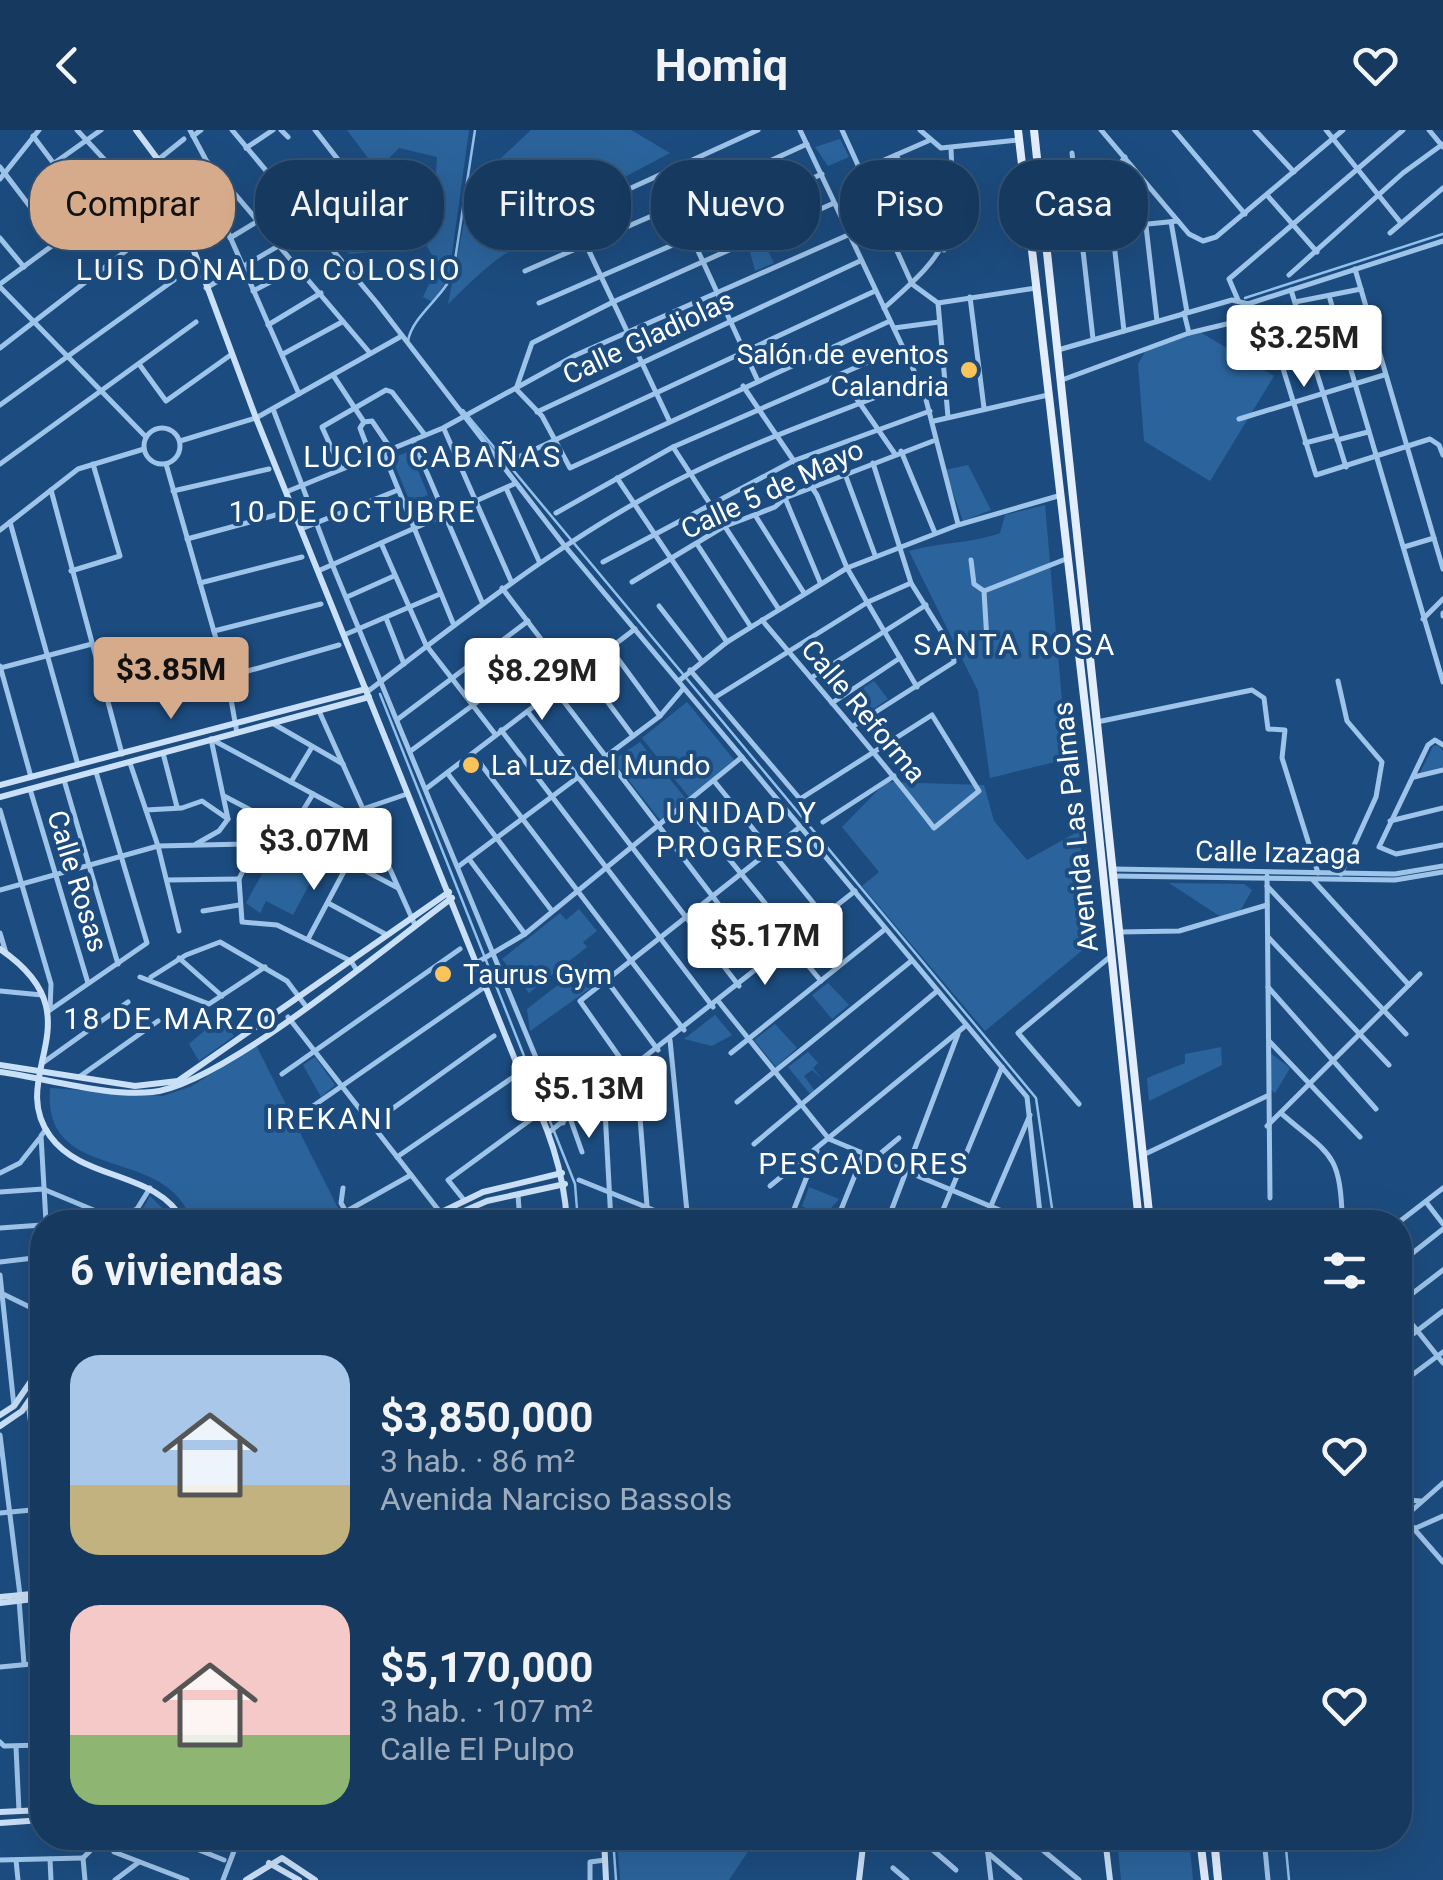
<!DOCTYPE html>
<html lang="es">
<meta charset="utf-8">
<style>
body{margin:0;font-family:Roboto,sans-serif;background:#1e4065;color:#f1f3f6;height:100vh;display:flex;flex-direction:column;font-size:38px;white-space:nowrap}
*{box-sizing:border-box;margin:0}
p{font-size:32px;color:#9dacbd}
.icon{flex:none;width:55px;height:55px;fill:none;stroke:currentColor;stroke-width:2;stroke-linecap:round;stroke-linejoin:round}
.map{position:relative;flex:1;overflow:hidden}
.side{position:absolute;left:30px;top:1080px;width:1382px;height:640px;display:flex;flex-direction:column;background:#15395f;border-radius:40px;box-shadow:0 10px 40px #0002,0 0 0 2px #345374}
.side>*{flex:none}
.top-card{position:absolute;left:30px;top:30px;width:1385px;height:90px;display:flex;gap:20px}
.price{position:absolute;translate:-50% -85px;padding:0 22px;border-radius:10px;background:#fff;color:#222;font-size:32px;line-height:65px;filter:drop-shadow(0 2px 5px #0008)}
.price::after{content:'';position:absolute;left:50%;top:60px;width:30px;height:22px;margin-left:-15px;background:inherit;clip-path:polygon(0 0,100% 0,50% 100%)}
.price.selected{background:#d6ab8b;color:#111}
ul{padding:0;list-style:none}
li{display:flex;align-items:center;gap:30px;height:250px;padding:0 40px}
li span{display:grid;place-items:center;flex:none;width:280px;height:200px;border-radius:30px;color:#555}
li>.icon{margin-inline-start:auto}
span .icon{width:120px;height:120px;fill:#fffc;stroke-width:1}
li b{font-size:42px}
h2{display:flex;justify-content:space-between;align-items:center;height:120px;padding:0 40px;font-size:42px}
.tag{padding:0 35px;border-radius:40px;background:#15395f;box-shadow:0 10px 40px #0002,0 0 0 2px #345374;font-size:35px;line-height:90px}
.tag.selected{background:#d6ab8b;color:#111}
header{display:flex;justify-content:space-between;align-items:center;height:130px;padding:0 40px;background:#15395f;font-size:45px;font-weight:700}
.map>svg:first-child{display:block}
.green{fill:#2b649c}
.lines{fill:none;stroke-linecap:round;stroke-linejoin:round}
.stream{stroke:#91c0eb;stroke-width:2.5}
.street{stroke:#9ec4e9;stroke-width:5}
.secondary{stroke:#cae0f7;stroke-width:6}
.primary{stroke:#e2eefe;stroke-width:8}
.poi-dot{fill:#fac45b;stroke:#1c4c7f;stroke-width:4}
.labels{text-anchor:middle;stroke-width:8;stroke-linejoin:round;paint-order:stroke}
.street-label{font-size:28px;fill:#fff;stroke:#1c4c7f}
.poi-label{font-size:28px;fill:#fff;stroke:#1c4c7f;text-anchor:start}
.neighbourhood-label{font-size:30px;letter-spacing:2.5px;fill:#fff;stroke:#1c4c7f}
</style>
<header><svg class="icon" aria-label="back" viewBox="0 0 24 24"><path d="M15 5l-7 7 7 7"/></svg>Homiq<svg class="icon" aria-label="heart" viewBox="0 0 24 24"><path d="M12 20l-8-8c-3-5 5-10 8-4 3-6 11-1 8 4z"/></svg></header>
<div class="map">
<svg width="1443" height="1750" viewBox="0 0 1443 1750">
<rect width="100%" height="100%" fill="#1c4c7f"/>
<g class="green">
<path d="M347 0H469L449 146 433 172 423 167 438 135 420 105 401 102 396 115 390 110 382 116 383 121 350 124 333 112 336 106 323 94 367 60 393 71 398 87 418 85 421 66 435 60 437 27 399 18 377 40Z"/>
<path d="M531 0H631L670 23 619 50 621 59 600 66 597 62H586L584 73 558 90 560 108C513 105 480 144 448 174L471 56Z"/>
<path d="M840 9 849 27 828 36 815 17Z"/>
<path d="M805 54 809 79 803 82 798 72 780 79 775 68Z"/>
<path d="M763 111 774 133 755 141 749 118Z"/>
<path d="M1200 202 1274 246 1210 351 1144 311 1138 234 1146 220Z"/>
<path d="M410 321 428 365 410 372 392 328Z"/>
<path d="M968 335 991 380 963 391 945 340Z"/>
<path d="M1045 375 1067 629 990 648 978 561 909 421C941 412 969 414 1000 403L1005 385Z"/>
<path d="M874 551 888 569 869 582 863 574 870 569 863 558Z"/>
<path d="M687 572 735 631 689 667 642 608Z"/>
<path d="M640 612 686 669 661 691 613 630Z"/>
<path d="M1438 615 1443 621V637L1420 643 1433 616Z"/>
<path d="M886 652 984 655 994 691 1027 730 1079 701 1091 813 985 901 862 756 879 742 842 697Z"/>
<path d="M266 714 316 742 293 785 266 771 260 783 246 773 268 733 259 726Z"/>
<path d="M1169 753 1244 754 1252 760 1239 783 1221 787Z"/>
<path d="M579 779 597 801 583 812 587 817 529 863 502 829 560 783 566 790Z"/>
<path d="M585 834 602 850 530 901 527 879Z"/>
<path d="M828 853 849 875 832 889 812 865Z"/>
<path d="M715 885 732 905 712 916 684 909Z"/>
<path d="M219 888 234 906 199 931 189 914Z"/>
<path d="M775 894 797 918 776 937 754 910Z"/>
<path d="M256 915 345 1092H192C167 1012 42 1057 50 958L163 966 192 956Z"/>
<path d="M1221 917 1222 935 1149 971 1147 948 1185 933V924Z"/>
<path d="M808 922 818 933 813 938 822 949 812 940 804 946 815 961 811 965 788 937Z"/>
<path d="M1269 922 1290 938 1275 963 1268 958Z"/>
<path d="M315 927 335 955 321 967 303 935Z"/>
<path d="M809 1057 839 1069 826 1084 830 1090 802 1076Z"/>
<path d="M150 1066 176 1092H135Z"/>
<path d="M617 1708H757L729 1750H620Z"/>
<path d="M1117 1708H1189L1193 1750H1121Z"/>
</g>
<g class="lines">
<g class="stream">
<path d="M1245 168 1443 104"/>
<path d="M408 211C412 186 443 168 453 143L475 0"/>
<path d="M463 280 1036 968 1054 1092"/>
<path d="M380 564 575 1054 578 1092"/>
<path d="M613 1708 616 1750"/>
<path d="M1285 1708 1289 1750"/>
</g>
<g class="street">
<path d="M77 0 129 56"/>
<path d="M190 0 206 30 370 223"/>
<path d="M232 0 377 173 564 415 1027 967 1041 1092"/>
<path d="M281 0 288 7"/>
<path d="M315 0 343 36 334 41 344 69"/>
<path d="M800 0 924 262 958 394"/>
<path d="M842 0 912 154 938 173"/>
<path d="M920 0 941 18 1019 10"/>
<path d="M1101 0 1189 104 1203 111 1216 107 1343 0"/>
<path d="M1174 0 1245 84"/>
<path d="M1255 0 1294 42"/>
<path d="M1326 0 1401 93"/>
<path d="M1429 0 1443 17"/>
<path d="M33 6 85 75"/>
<path d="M193 6 201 0"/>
<path d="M246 18 273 0"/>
<path d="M1072 23 1093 209"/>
<path d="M896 25 944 120"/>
<path d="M159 29 184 9"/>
<path d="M207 33 217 77 299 264"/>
<path d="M53 34 101 0"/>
<path d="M0 37 57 112"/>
<path d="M859 41 928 11"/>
<path d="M663 45 757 249"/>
<path d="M0 49 39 0"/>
<path d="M1267 65 1317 122"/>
<path d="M676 74 807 14"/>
<path d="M838 79 869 65"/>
<path d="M1171 92 1187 182"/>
<path d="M1146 96 1157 191"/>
<path d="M1390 103 1443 58"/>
<path d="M689 104 822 44"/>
<path d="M1047 104 1178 91"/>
<path d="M0 108 24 137"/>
<path d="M230 108 258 91"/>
<path d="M1355 139 1443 439"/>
<path d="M525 141 677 75"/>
<path d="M1289 145 1403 43 1443 14"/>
<path d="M0 154 162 35"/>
<path d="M0 157 146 307"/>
<path d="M206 158 311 97 364 57 378 61"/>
<path d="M1291 160 1346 337"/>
<path d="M253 161 299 137"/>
<path d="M970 167 984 278"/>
<path d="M1330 169 1443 552"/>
<path d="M1238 170 1229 149 1403 0"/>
<path d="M1295 172 1361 159"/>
<path d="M539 173 691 107"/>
<path d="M884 178C953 117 955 109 951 18"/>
<path d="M1184 183 1189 203"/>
<path d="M1243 188 1268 190 1316 345 1430 309 1439 315 1443 325"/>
<path d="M268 195 321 163"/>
<path d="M894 198 939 192"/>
<path d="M1124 201 1107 52 1125 27"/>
<path d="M0 218 153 100"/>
<path d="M1058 220 1232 170 1248 174 1443 111"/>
<path d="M283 224 342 192"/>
<path d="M139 234 166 271 232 224"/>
<path d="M333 245 364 292 360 298 371 327"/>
<path d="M841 246 895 324"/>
<path d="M1062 250 1189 203 1239 191 1248 174"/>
<path d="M743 256 817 365 847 438 917 557"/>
<path d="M516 259 542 286 570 338 890 191"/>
<path d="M516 259 532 213 613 172 834 73"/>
<path d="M0 275 174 150"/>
<path d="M273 279 332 434 563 993"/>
<path d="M537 282 860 131"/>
<path d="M948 287 938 173 1036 158"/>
<path d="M1239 289 1384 245"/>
<path d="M669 290 572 85 758 0"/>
<path d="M934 291 1048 265"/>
<path d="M364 292 372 291 391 319"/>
<circle cx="162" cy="316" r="18"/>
<path d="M444 299 511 451"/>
<path d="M413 310 482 472"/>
<path d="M1337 310 1368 302"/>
<path d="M180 311 256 288 400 207"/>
<path d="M1305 313 1336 305"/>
<path d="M673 317 778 478"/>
<path d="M901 321 935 403"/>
<path d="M383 322 453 493"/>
<path d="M512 330 875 161"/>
<path d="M0 334 196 192"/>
<path d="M166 334 227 547 237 603"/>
<path d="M341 339 322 297 386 260 392 262 425 305"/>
<path d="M845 344 875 425"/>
<path d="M617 348 727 512"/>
<path d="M506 358 539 431"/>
<path d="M51 360 122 624"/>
<path d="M173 361 269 339"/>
<path d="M286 362 443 298 576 225 848 105"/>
<path d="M785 368 820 452"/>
<path d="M556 383 673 317 903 217"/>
<path d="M755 385 804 463"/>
<path d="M10 392 78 635"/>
<path d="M301 399 398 360"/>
<path d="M0 400 78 339 144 319"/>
<path d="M187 409 283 383"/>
<path d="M381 413 426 515 495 604"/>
<path d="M697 414 751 497"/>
<path d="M1404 417 1434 408"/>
<path d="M971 430 974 454 984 461 987 511"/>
<path d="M603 432 793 331 930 281"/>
<path d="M71 441 120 426 93 334"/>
<path d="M318 441 514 354"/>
<path d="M632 452 723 397 775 377 785 368 933 311"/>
<path d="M200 453 302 427"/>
<path d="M502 458 570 547"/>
<path d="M984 461 1066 429"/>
<path d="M347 467 394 446"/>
<path d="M659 476 701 530"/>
<path d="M1443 483V486"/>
<path d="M386 488 404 534"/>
<path d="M1423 489 1443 469"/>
<path d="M214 501 321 474"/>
<path d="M344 505 440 464"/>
<path d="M610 518 660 586"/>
<path d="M0 536 31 647"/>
<path d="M0 538 92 514"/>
<path d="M583 539 633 606"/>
<path d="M690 540 800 669 932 585 979 661 934 698C879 626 820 559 762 490"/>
<path d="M227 547 339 515"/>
<path d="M811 548 926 475"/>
<path d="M680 550 727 512 847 438 958 395 1058 366"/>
<path d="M1338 551 1347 591 1382 632 1376 667 1341 744"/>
<path d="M555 560 765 835"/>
<path d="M367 562C472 482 574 400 694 342 767 306 844 281 919 250"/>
<path d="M714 568 868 472 911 453"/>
<path d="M832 573 900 528"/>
<path d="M319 581 415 795"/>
<path d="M528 582 739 856"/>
<path d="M398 589 528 491"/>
<path d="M1097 592 1252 560 1264 568 1268 599 1285 600 1282 628 1318 743"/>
<path d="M272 593 343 634"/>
<path d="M852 597 954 532 953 520 911 453 873 333"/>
<path d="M501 600 713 877"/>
<path d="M211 609 367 693"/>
<path d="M1443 615 1435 610 1428 615 1379 717 1396 724 1443 715"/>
<path d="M412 620 549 519"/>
<path d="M163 623 177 677"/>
<path d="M473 624 684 900"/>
<path d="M130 633 158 716 179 801"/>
<path d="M448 644 552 781"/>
<path d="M1414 647 1443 640"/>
<path d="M64 650 118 834"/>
<path d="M714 651 824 786"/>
<path d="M291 652 312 617"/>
<path d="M427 658 635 499"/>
<path d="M30 659 88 853"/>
<path d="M224 666 398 758"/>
<path d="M685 675 796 811"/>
<path d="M363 679 407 664"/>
<path d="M0 680 51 854 50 880"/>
<path d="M146 680 182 678 202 671 228 689"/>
<path d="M1390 691 1443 678"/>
<path d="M823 692 894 646"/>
<path d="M291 700 313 664"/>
<path d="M196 714 219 701 228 689 211 609"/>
<path d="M469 729 525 804"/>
<path d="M459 736 660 586 683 559"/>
<path d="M1112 739 1395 744 1443 736"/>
<path d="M1113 746 1395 750 1443 742"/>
<path d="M1267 746 1270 1068"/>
<path d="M167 750 239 749"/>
<path d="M1313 750 1409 855"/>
<path d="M1267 756 1406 904"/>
<path d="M0 760 158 716 246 714 252 722 239 749 242 792 277 795 351 831 356 839"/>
<path d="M328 773 387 805"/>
<path d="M203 781 239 775"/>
<path d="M1119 802 1179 801 1267 775"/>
<path d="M0 803 6 823"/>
<path d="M1268 807 1389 935"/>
<path d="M308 809 349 732"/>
<path d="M791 815 821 851"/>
<path d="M179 828 222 866"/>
<path d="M478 832 525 804 742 627"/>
<path d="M140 847 209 874 265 837"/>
<path d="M151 847 186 825 220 812 287 851 305 875"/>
<path d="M607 851 658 920"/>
<path d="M1268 857 1376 979"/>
<path d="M0 861 42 865"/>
<path d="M719 872 829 1009 1028 1092"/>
<path d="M50 880 147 813 96 642"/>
<path d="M288 887 440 1082"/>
<path d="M670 910 688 1092"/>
<path d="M1269 911 1360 1007"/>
<path d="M731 923 884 800"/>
<path d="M44 932 128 872"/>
<path d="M636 937 647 1076"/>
<path d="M630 942 580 871 800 697"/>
<path d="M282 944 460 819"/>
<path d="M79 947 158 891"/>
<path d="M604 962 611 1092"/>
<path d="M737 972 910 832"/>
<path d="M1079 974 1018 903 1111 826"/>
<path d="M306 981 486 856"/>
<path d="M1282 984C1328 1024 1341 1022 1342 1087L1335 1092"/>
<path d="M570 988 582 1022"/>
<path d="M371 994 494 906"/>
<path d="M1267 996 1420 844"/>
<path d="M46 999 41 1006 46 1092"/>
<path d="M548 1003 855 761"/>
<path d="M754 1014 936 862"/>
<path d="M1143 1025 1267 966"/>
<path d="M397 1027 512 948"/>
<path d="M875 1028 899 1008"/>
<path d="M0 1043 20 1033 39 1009"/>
<path d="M579 1050 683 1092"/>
<path d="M770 1056 964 897"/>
<path d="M343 1058 341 1073 352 1092"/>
<path d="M0 1062 43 1059 115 1089 137 1079 150 1058"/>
<path d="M518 1065 520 1092"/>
<path d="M464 1070 448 1050 541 982"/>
<path d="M1426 1072 1443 1094"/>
<path d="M347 1081 411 1045"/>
<path d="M789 1092 817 1021"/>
<path d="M836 1092 864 1023"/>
<path d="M887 1092 958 904"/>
<path d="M938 1092 1002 937"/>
<path d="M984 1092 1030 985"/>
<path d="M1399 1092 1443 1058"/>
<path d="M0 1098 42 1095"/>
<path d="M0 1132 42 1127"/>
<path d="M1400 1133 1443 1099"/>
<path d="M0 1145 14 1276"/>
<path d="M3 1164 42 1183"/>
<path d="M1400 1173 1443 1140"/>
<path d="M1400 1179 1443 1233"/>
<path d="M1400 1214 1443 1181"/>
<path d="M1400 1254 1443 1222"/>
<path d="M28 1273 42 1381"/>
<path d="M0 1305 20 1465"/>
<path d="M1400 1341 1406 1370 1421 1371"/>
<path d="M0 1383 42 1379"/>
<path d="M1400 1391 1443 1353"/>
<path d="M1400 1395 1416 1398 1443 1386"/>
<path d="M1415 1400 1443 1432"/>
<path d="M19 1470 24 1534"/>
<path d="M0 1537 42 1533"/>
<path d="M0 1612 4 1616 42 1615"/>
<path d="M16 1617 19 1681"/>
<path d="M95 1708 109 1711 114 1722 187 1750"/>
<path d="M169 1708 224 1730"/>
<path d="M919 1708 956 1740"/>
<path d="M986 1708 991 1750"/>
<path d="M1028 1708 1079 1750"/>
<path d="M1264 1708 1268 1750"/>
<path d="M988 1723 1020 1750"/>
<path d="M83 1728 90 1721 87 1708"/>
<path d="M83 1728 85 1750"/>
<path d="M50 1729 51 1750"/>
<path d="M0 1730 83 1728"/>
<path d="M16 1730 18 1750"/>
<path d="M893 1738 907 1750"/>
<path d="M115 1750 139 1732"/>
<path d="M223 1750 239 1708"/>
<path d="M590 1750V1732L605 1730"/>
</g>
<g class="secondary">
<path d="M136 0 162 35 256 288 520 942C546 989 564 1038 567 1092"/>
<path d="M0 655 366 559"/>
<path d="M0 667 369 567"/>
<path d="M0 819C100 887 5 944 50 1006 83 1052 157 1040 184 1092"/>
<path d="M0 935 135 956 178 951 449 762"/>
<path d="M0 942C45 948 108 967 152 962 222 955 388 815 452 768"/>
<path d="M421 1092 483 1062 562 1043"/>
<path d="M439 1092 487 1071 565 1054"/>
<path d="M0 1285 14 1276 42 1235"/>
<path d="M0 1296 22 1281 42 1252"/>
<path d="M0 1467 42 1463"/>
<path d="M0 1473 42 1468"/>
<path d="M0 1682 42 1680"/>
<path d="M0 1693 42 1690"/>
<path d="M604 1708 606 1750"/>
<path d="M1105 1708 1110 1750"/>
<path d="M269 1733 299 1750"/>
<path d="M246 1750 282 1728 315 1750"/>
<path d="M859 1750 864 1708"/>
</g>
<g class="primary">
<path d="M1018 0 1091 627 1139 1092"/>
<path d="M1034 0 1150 1092"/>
<path d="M1200 1708 1205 1750"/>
<path d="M1214 1708 1218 1750"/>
</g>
</g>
<g class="poi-dot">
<circle cx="969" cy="240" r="10"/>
<circle cx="471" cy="635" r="10"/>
<circle cx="443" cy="844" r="10"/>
</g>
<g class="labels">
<g class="street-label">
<text transform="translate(648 207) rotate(-25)" y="10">Calle Gladiolas</text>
<text transform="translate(772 359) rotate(-25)" y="10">Calle 5 de Mayo</text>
<text transform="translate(864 581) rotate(50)" y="10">Calle Reforma</text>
<text transform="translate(1075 697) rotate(-96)" y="10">Avenida Las Palmas</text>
<text transform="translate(1278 722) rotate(1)" y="10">Calle Izazaga</text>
<text transform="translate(78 751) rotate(73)" y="10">Calle Rosas</text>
</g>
<g class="poi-label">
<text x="949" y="234" text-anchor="end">Salón de eventos<tspan x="949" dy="32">Calandria</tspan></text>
<text x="491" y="645">La Luz del Mundo</text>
<text x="463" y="854">Taurus Gym</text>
</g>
<g class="neighbourhood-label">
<text x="269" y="150">LUIS DONALDO COLOSIO</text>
<text x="433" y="337">LUCIO CABAÑAS</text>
<text x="353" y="392">10 DE OCTUBRE</text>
<text x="1015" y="525">SANTA ROSA</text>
<text x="742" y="693">UNIDAD Y<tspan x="742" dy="34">PROGRESO</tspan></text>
<text x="171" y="899">18 DE MARZO</text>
<text x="330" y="999">IREKANI</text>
<text x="864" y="1044">PESCADORES</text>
</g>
</g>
</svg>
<b class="price" style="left:1304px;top:260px">$3.25M</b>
<b class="price selected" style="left:171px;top:592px">$3.85M</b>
<b class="price" style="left:542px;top:593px">$8.29M</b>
<b class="price" style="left:314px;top:763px">$3.07M</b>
<b class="price" style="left:765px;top:858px">$5.17M</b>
<b class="price" style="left:589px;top:1011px">$5.13M</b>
<div class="top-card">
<a class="tag selected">Comprar</a>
<a class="tag">Alquilar</a>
<a class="tag">Filtros</a>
<a class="tag">Nuevo</a>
<a class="tag">Piso</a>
<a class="tag">Casa</a>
</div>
<section class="side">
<h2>6 viviendas<svg class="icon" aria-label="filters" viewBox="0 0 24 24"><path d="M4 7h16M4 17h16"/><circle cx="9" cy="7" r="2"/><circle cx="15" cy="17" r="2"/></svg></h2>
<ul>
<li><span style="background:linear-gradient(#a9c7e8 65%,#c2b280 0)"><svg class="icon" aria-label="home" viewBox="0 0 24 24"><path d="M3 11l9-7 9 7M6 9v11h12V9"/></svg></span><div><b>$3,850,000</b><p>3 hab. · 86 m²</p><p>Avenida Narciso Bassols</p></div><svg class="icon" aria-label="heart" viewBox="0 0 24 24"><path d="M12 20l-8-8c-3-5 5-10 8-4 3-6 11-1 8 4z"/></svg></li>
<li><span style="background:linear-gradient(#f6c9c9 65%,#8fb573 0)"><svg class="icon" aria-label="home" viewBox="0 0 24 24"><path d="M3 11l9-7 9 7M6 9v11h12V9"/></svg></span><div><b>$5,170,000</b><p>3 hab. · 107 m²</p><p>Calle El Pulpo</p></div><svg class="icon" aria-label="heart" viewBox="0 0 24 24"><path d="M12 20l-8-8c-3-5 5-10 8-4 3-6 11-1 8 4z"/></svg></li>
</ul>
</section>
</div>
